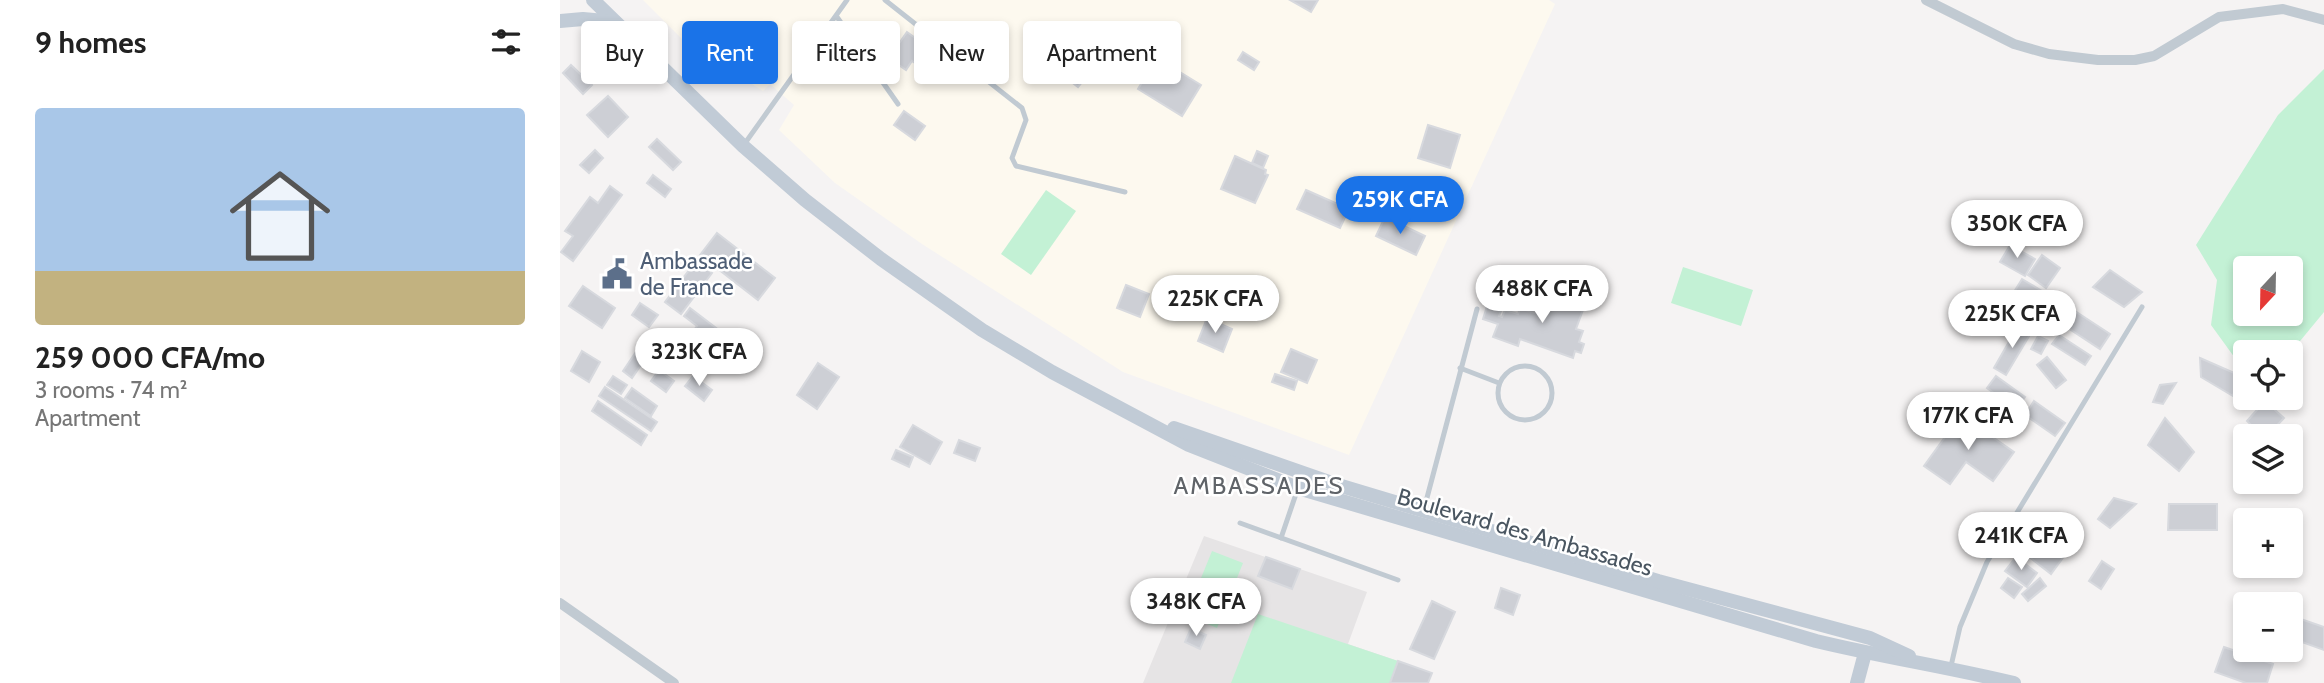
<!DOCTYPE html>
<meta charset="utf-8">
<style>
body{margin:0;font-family:Cabin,sans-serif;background:#f6f6f6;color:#222;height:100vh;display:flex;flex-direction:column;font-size:26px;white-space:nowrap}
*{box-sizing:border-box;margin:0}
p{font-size:23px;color:#767676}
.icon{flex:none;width:38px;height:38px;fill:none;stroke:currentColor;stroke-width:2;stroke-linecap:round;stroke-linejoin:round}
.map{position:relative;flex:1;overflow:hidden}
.sheet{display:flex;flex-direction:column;background:#fff;width:560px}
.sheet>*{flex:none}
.hud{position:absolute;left:21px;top:21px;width:665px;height:63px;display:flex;gap:14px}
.needle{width:46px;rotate:202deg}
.buttons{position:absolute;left:1673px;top:256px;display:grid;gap:14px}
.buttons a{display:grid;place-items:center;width:70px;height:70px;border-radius:7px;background:#fff;box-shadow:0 4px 10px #0003;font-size:35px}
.price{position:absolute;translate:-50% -60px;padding:0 16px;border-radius:24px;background:#fff;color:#222;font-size:23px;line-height:46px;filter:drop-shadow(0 2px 4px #0008)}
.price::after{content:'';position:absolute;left:50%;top:42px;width:21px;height:16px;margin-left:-10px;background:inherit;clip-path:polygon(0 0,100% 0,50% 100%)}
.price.active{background:#1a73e8;color:#fff}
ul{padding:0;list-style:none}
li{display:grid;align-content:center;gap:14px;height:371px;padding:0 35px}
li+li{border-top:2px solid #e0e0e0}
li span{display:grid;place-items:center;height:217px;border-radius:7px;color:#555}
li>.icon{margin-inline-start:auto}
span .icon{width:126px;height:126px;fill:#fffc;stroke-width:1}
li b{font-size:30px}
h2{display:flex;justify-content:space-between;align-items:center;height:84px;padding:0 35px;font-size:30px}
.tag{padding:0 24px;border-radius:7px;background:#fff;box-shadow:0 4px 10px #0003;font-size:24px;line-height:63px}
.tag.active{background:#1a73e8;color:#fff}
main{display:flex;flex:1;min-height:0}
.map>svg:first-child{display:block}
.commercial{fill:#fdf9ef}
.education{fill:#e6e4e5}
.green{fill:#c3f1d5;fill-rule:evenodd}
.building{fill:#cdcfd5;stroke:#d7d9de;stroke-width:2}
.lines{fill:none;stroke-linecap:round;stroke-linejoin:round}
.lane{stroke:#c1cad2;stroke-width:5}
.street{stroke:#c1cad2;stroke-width:10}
.secondary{stroke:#c1cbd6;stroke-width:14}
.labels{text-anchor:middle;stroke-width:5;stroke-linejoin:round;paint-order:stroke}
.service-label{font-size:23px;fill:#4e5e75;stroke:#fff;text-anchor:start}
.street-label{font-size:23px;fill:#4a5661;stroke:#fff}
.neighbourhood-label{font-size:24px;letter-spacing:2px;fill:#5f6368;stroke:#fff}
</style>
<main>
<section class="sheet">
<h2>9 homes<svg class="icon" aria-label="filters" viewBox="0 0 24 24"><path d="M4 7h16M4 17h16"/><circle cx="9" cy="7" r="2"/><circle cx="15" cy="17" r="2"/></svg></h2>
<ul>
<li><span style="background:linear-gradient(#a9c7e8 75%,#c2b280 0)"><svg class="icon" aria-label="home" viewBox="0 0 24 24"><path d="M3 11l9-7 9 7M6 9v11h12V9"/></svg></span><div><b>259 000 CFA/mo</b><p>3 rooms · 74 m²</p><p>Apartment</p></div></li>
</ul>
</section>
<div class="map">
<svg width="1764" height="683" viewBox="0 0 1764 683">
<rect width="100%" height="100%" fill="#f5f3f3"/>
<path class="commercial" d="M83 0H989L995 4 789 455 563 372 362 244 275 183 219 130 234 105 210 84 203 91 124 41Z"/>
<path class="education" d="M644 536 807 592 788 644 838 661 830 683H583Z"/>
<g class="green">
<path d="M1764 69V312L1731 352H1685V367L1680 365 1651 325 1657 280 1636 245 1718 115ZM1685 268H1731V313H1685Z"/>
<path d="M486 190 516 211 471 275 441 254Z"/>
<path d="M1123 267 1193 290 1181 326 1111 303Z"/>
<path d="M652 551 683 563 657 628 626 615Z"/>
<path d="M698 614 838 661 830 683H671Z"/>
</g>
<g class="building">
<path d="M730 0H758L751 12Z"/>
<path d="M347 32 390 63 378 79 352 61 346 70 329 58Z"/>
<path d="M483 36 508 55 521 37 532 46 520 62 531 71 518 87 505 77 503 80 494 73 496 70 471 51Z"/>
<path d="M683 52 699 62 694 70 678 60Z"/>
<path d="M597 58 641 85 622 116 578 89Z"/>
<path d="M11 65 32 85 23 94 3 73Z"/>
<path d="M48 96 68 117 48 137 27 115Z"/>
<path d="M344 111 365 126 355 140 334 125Z"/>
<path d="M868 125 900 135 890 168 858 158Z"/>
<path d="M97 139 121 162 113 170 89 147Z"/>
<path d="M35 150 43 158 29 173 20 165Z"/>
<path d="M697 151 708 156 703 168 692 163Z"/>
<path d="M675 156 706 170 705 174 708 175 695 203 661 189Z"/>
<path d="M93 175 111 189 105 197 87 183Z"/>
<path d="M50 186 62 195 13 261 1 252 13 236 5 231 30 197 38 203Z"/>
<path d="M746 190 789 209 780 228 737 209Z"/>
<path d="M825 217 865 236 856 255 816 236Z"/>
<path d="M157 233 215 278 198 300 140 255Z"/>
<path d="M1450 245 1475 259 1465 276 1440 262Z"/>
<path d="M1482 255 1500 268 1486 288 1468 275Z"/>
<path d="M136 261 152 273 121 314 105 302Z"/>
<path d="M1550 270 1582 292 1564 307 1533 287Z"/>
<path d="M1462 279 1482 291 1474 304 1454 292Z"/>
<path d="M566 285 589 294 580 317 557 308Z"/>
<path d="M23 286 55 308 42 328 9 306Z"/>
<path d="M983 292 1024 307 1016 329 1023 331 1019 342 1024 344 1021 353 1015 351 1013 358 960 339 958 346 933 337 938 324 923 319 927 306 941 311 939 316 942 317 945 310 958 314 960 308 975 313Z"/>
<path d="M1489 294 1550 334 1540 349 1479 309Z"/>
<path d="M80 303 98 315 89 327 72 315Z"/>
<path d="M130 308 160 331 147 347 131 334 137 326 124 316Z"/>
<path d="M647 318 672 329 663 352 638 341Z"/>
<path d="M1458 326 1471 333 1446 375 1434 368Z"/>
<path d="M1499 335 1531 356 1525 365 1492 344Z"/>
<path d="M1478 336 1488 341 1481 354 1471 349Z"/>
<path d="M86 337 96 343 72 378 63 371Z"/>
<path d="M731 349 757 360 747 383 721 372Z"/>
<path d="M22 351 40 362 29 382 11 371Z"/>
<path d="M1487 357 1506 380 1496 388 1477 365Z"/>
<path d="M1640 358 1679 375 1673 396 1641 377Z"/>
<path d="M258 363 279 377 257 409 237 395Z"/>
<path d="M99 370 114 381 106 392 91 381Z"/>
<path d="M715 374 737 381 734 390 712 382Z"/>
<path d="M53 376 67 385 61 394 47 385Z"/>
<path d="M133 376 152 390 144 401 125 386Z"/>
<path d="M1436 376 1465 397 1456 409 1427 388Z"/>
<path d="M1616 383 1603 404 1593 402 1600 385Z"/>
<path d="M45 387 97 422 91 431 39 396Z"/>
<path d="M72 388 97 406 91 416 65 398Z"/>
<path d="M38 401 87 435 81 445 32 411Z"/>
<path d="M1474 401 1505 423 1495 436 1465 415Z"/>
<path d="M1705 401 1724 418 1707 436H1703L1687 421Z"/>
<path d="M1401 415 1454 452 1433 481 1406 462 1390 484 1364 466Z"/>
<path d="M1605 418 1634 452 1619 471 1588 445Z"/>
<path d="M353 425 382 442 370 464 340 447Z"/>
<path d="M399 440 420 448 415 461 394 453Z"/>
<path d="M336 450 353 457 349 467 332 459Z"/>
<path d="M1554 498 1576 504 1550 528 1538 519Z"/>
<path d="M1609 504H1657V530H1608Z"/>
<path d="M1484 515 1500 527 1488 542 1505 555 1491 574 1459 549Z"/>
<path d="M706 557 740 569 732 589 698 576Z"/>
<path d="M1456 557 1477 573 1467 587 1445 571Z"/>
<path d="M1542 561 1554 569 1541 589 1529 581Z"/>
<path d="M1448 578 1462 587 1454 598 1441 588Z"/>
<path d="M1480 578 1486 586 1468 601 1462 594Z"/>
<path d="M941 588 960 595 953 615 935 608Z"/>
<path d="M872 601 895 612 874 659 850 649Z"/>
<path d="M1735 617 1764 627V650L1731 638V630Z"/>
<path d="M631 628 646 635 640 649 625 642Z"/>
<path d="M1664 647 1713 664 1707 683H1686L1655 672Z"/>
<path d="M838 661 872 673 868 683H830Z"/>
</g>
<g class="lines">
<g class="lane">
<path d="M325 0 462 108 466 120 452 158 456 166 565 192"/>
<path d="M277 17 338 104"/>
<path d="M183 146 287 0"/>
<circle cx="965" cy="393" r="27"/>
<path d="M900 368 939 383"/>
<path d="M864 509 917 309"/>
<path d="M680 523 838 580"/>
<path d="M721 538 738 488"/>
<path d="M1391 666 1400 627 1427 562 1582 307"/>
</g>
<g class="street">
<path d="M1366 0 1454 44 1489 54 1538 60H1575L1594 56 1659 17 1723 9 1764 20"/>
<path d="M0 603 114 683"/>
</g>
<g class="secondary">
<path d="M33 0 183 146 245 200 321 259 422 330 492 372 629 445 738 488 1256 641C1322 657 1388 667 1454 683"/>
<path d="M0 21 23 19 55 22"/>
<path d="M614 428 778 485 1098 581 1310 638 1349 656"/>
<path d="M1297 683 1305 653"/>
</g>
</g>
<defs>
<g id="civic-bare" transform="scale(2.415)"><path d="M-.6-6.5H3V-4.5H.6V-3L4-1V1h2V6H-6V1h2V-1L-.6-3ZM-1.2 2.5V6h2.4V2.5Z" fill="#5c6f8a" stroke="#fff" stroke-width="2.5" paint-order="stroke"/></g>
</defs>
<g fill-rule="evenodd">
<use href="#civic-bare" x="57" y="274"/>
</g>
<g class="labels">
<g class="service-label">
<text x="80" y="269">Ambassade<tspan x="80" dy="26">de France</tspan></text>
</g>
<g class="street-label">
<text transform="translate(965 532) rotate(16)" y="8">Boulevard des Ambassades</text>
</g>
<g class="neighbourhood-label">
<text x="699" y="494">AMBASSADES</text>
</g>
</g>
</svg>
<div class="buttons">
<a><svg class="needle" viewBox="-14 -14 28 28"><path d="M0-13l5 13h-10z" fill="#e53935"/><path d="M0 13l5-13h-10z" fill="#767676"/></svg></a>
<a><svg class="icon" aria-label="locate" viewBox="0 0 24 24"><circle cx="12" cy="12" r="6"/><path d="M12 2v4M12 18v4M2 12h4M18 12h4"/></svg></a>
<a><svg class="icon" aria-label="layers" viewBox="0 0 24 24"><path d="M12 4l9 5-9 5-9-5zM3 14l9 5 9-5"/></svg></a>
<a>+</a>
<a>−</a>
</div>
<b class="price active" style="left:840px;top:236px">259K CFA</b>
<b class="price" style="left:1457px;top:260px">350K CFA</b>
<b class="price" style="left:982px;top:325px">488K CFA</b>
<b class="price" style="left:655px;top:335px">225K CFA</b>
<b class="price" style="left:1452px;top:350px">225K CFA</b>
<b class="price" style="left:139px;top:388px">323K CFA</b>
<b class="price" style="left:1408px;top:452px">177K CFA</b>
<b class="price" style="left:1461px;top:572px">241K CFA</b>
<b class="price" style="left:636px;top:638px">348K CFA</b>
<div class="hud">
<a class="tag">Buy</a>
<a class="tag active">Rent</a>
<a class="tag">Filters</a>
<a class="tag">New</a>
<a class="tag">Apartment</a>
</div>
</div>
</main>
